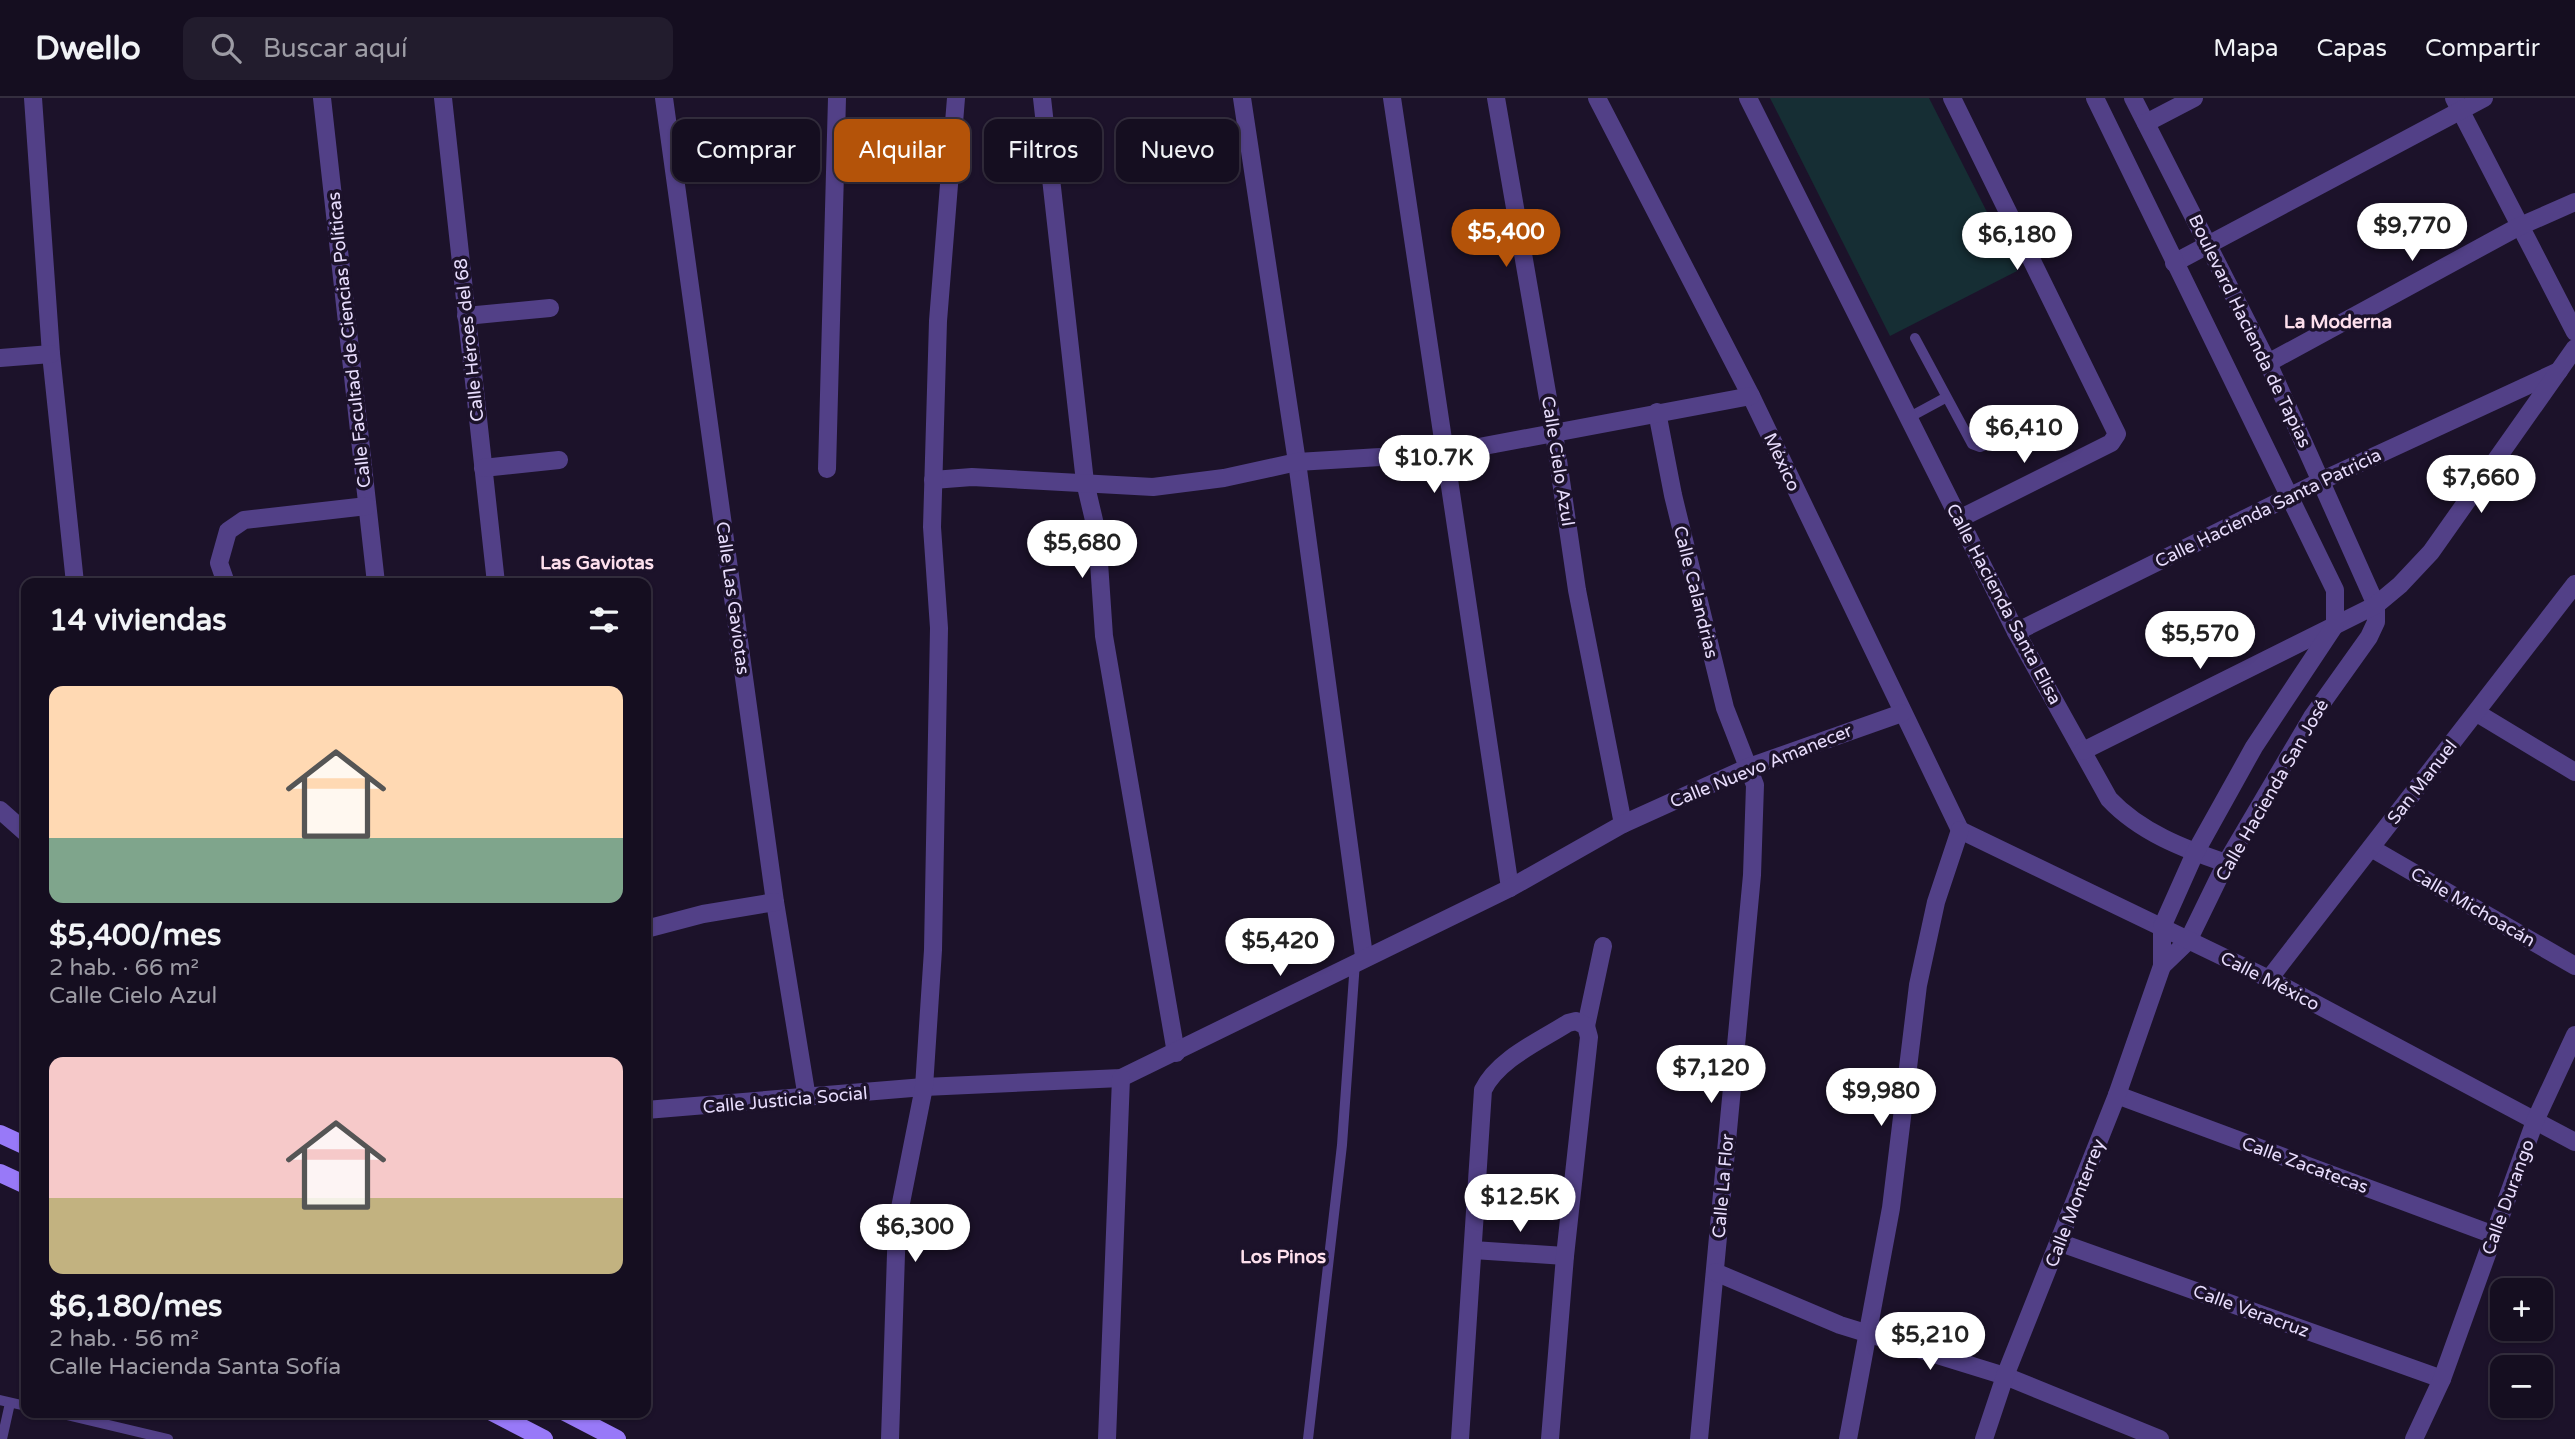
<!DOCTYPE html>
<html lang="es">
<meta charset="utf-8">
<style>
body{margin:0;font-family:"Varela Round",sans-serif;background:#221c2d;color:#f1f3f6;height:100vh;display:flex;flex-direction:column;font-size:26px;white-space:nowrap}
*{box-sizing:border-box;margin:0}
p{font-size:23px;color:#9d9ca5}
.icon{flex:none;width:38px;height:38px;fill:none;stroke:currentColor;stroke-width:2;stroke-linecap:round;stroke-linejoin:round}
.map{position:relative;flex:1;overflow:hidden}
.details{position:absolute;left:21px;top:480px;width:630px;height:840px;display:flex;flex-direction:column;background:#150e20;border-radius:14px;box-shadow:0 2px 5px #0004,0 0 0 2px #342e3e}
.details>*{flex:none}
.guide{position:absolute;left:672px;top:21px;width:665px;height:63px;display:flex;gap:14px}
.controls{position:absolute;left:2490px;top:1180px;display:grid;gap:14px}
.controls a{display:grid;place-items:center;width:63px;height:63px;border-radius:14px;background:#150e20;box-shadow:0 2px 5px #0004,0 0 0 2px #342e3e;font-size:35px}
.price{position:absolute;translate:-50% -60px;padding:0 16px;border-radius:24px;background:#fff;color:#222;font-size:23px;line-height:46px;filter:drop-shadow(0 2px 4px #0008)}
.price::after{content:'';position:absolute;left:50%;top:42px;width:21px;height:16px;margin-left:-10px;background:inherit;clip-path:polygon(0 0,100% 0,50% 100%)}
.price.current{background:#b45309;color:#fff}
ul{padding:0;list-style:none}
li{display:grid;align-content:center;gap:14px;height:371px;padding:0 28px}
li span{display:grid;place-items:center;height:217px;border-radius:14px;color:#555}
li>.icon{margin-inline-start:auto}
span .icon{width:126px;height:126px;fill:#fffc;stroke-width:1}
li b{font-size:30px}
h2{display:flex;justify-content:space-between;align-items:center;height:84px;padding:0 28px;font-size:30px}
.chip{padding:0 24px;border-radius:14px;background:#150e20;box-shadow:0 2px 5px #0004,0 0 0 2px #342e3e;font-size:24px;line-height:63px}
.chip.current{background:#b45309;color:#fff}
header{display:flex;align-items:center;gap:42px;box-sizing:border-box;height:98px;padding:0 35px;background:#150e20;border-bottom:2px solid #342e3e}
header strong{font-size:33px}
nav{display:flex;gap:38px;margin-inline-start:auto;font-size:24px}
.search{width:490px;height:63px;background:#221c2d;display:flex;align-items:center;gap:18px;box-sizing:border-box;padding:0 24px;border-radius:14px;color:#9d9ca5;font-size:26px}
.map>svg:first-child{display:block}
.green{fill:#162e34}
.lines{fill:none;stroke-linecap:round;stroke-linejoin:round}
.service{stroke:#524087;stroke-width:10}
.minor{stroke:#524087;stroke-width:18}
.secondary{stroke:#9879f8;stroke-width:18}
.labels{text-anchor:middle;stroke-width:7;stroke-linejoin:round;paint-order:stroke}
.street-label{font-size:18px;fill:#e8ddfd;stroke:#1c122a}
.neighbourhood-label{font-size:19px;font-weight:bold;fill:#fddfec;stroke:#1c122a}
</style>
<header>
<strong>Dwello</strong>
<div class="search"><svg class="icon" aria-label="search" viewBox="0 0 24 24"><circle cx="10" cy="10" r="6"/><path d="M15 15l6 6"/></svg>Buscar aquí</div>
<nav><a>Mapa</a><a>Capas</a><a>Compartir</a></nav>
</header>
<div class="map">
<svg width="2575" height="1341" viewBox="0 0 2575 1341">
<rect width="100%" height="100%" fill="#1c122a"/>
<path class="green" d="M1770 0H1929L2017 173 1890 238Z"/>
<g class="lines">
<g class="service">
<path d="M1915 240 1972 346 1980 349 2060 318"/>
<path d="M1908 320 1945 300"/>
<path d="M0 1302 26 1308"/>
<path d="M54 1314 168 1341"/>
<path d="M2 1341 10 1305"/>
<path d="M1308 1341 1342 1047 1355 864"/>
</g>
<g class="minor">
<path d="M33 0 51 256 75 485"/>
<path d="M322 0 376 485"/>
<path d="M443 0 496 485"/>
<path d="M664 0 775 804 807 1000"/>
<path d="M1042 0 1085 384 1097 435 1104 538 1176 955"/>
<path d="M1242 0 1297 364 1364 858"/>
<path d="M1392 0 1510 790"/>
<path d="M1496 0 1554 335 1577 492 1623 726"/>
<path d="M1597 0 1751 298 1960 732"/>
<path d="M1748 0 2016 534 2109 701C2140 734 2184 751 2226 765"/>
<path d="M1952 0 2117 336 2111 345 1959 421"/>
<path d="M2133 0 2268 265 2376 507V524L2369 539 2312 619 2226 765 2188 843 2162 868"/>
<path d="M2454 0 2575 234"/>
<path d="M2146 25 2194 0"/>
<path d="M2174 165 2484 0"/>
<path d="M466 218 550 210"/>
<path d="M0 260 51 256"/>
<path d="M2268 265 2518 129 2575 104"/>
<path d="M1657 314 1673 397 1725 610 1755 687 1752 777 1699 1341"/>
<path d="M483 370 559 362"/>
<path d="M827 371 837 0"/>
<path d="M933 382 972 379 1153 389 1224 380 1297 364 1447 355 1751 298"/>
<path d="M226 485 219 465 228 433 244 422 367 408"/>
<path d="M2016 534 2323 382 2559 273"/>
<path d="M2477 615 2575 674"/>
<path d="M2083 653 2376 507 2400 487 2431 454 2575 250"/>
<path d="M0 712 26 735"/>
<path d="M1960 732 2269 881 2575 1044"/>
<path d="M2371 750 2575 868"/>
<path d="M646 831 703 816 775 804"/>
<path d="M2269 881 2575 486"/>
<path d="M1586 928 1603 848"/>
<path d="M2117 997 2494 1137"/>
<path d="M646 1012 924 989 1121 980 1510 790 1623 726 1749 669 1902 615"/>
<path d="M2061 1145 2442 1281"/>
<path d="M1473 1152 1565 1158"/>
<path d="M1715 1174 1840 1227 2005 1278 2160 1341"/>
<path d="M890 1341 897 1125 924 989 933 852 939 530 932 429 938 223 956 0"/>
<path d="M1107 1341 1121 980"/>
<path d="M1460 1341 1483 992C1498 961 1540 943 1568 925L1576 923 1586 928 1589 939 1565 1158 1550 1341"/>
<path d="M1848 1341 1891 1110 1918 887 1936 804 1960 732"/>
<path d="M1984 1341 2005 1278 2117 997 2162 868V829L2195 755 2254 649 2335 527V492L2095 0"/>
<path d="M2414 1341 2442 1281 2535 1023 2575 937"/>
</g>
<g class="secondary">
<path d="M0 1036 26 1048"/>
<path d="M0 1075 26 1087"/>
<path d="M492 1314 544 1341"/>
<path d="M565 1314 617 1341"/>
</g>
</g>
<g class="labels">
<g class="street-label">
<text transform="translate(2250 233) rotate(64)" y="6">Boulevard Hacienda de Tapias</text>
<text transform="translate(349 242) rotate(-96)" y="6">Calle Facultad de Ciencias Políticas</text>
<text transform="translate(469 242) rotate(-96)" y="6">Calle Héroes del 68</text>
<text transform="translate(1558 363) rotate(81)" y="6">Calle Cielo Azul</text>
<text transform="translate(1782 364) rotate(65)" y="6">México</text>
<text transform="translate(2268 410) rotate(-26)" y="6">Calle Hacienda Santa Patricia</text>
<text transform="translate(1696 494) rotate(76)" y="6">Calle Calandrias</text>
<text transform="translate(733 500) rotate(82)" y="6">Calle Las Gaviotas</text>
<text transform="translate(2004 506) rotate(62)" y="6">Calle Hacienda Santa Elisa</text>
<text transform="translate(1761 668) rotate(-22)" y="6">Calle Nuevo Amanecer</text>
<text transform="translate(2422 684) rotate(-52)" y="6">San Manuel</text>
<text transform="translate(2272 692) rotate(-60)" y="6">Calle Hacienda San José</text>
<text transform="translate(2473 809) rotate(30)" y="6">Calle Michoacán</text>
<text transform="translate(2270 883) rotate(27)" y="6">Calle México</text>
<text transform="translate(785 1002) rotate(-5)" y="6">Calle Justicia Social</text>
<text transform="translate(2305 1067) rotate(20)" y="6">Calle Zacatecas</text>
<text transform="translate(1723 1088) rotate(-85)" y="6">Calle La Flor</text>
<text transform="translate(2508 1099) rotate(-70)" y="6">Calle Durango</text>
<text transform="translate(2075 1105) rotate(-69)" y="6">Calle Monterrey</text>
<text transform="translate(2251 1213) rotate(20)" y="6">Calle Veracruz</text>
</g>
<g class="neighbourhood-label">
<text x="2338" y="230">La Moderna</text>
<text x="597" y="471">Las Gaviotas</text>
<text x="1283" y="1165">Los Pinos</text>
</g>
</g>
</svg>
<div class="controls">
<a>+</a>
<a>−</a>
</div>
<b class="price" style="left:2412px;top:165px">$9,770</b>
<b class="price current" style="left:1506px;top:171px">$5,400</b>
<b class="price" style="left:2017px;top:174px">$6,180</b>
<b class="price" style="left:2024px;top:367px">$6,410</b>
<b class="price" style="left:1434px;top:397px">$10.7K</b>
<b class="price" style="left:2481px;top:417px">$7,660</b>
<b class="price" style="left:1082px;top:482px">$5,680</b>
<b class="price" style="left:2200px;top:573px">$5,570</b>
<b class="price" style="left:1280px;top:880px">$5,420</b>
<b class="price" style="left:1711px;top:1007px">$7,120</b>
<b class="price" style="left:1881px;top:1030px">$9,980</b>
<b class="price" style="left:1520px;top:1136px">$12.5K</b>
<b class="price" style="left:915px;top:1166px">$6,300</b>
<b class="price" style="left:1930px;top:1274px">$5,210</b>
<div class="guide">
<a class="chip">Comprar</a>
<a class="chip current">Alquilar</a>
<a class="chip">Filtros</a>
<a class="chip">Nuevo</a>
</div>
<section class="details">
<h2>14 viviendas<svg class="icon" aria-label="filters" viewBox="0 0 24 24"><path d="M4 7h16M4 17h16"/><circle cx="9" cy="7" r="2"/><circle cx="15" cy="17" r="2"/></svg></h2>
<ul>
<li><span style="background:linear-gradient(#ffd9b3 70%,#7fa58c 0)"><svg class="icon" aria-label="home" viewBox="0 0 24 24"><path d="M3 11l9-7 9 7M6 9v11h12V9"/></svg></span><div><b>$5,400/mes</b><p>2 hab. · 66 m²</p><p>Calle Cielo Azul</p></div></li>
<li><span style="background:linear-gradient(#f6c9c9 65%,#c2b280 0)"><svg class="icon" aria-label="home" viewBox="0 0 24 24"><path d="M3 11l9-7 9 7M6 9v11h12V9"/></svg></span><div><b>$6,180/mes</b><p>2 hab. · 56 m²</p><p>Calle Hacienda Santa Sofía</p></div></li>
</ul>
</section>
</div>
